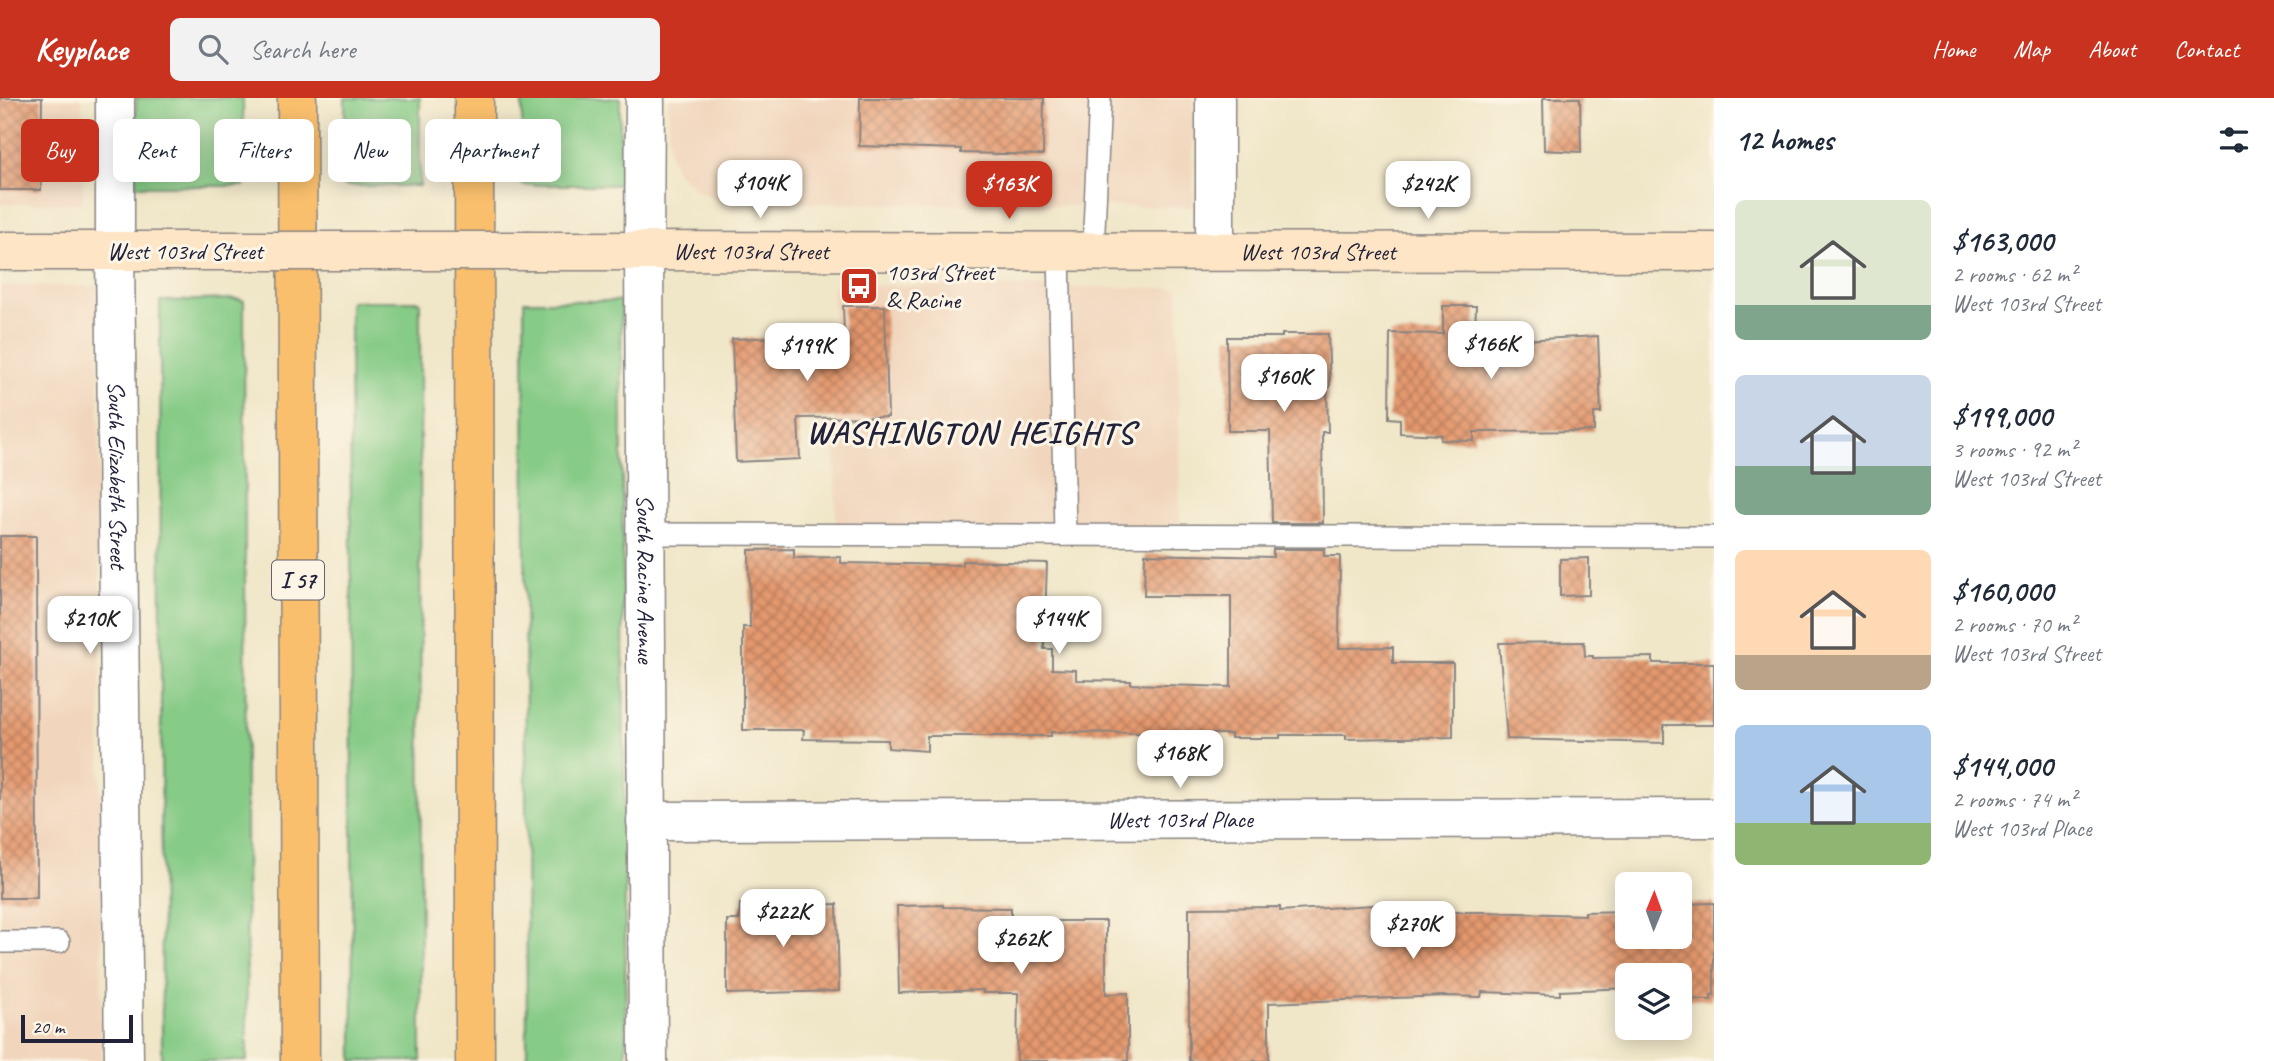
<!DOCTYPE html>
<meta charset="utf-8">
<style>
body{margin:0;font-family:Caveat,sans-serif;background:#f2f2f3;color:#1f2937;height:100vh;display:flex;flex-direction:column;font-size:26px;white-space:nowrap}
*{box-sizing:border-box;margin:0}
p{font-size:23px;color:#747a83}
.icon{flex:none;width:38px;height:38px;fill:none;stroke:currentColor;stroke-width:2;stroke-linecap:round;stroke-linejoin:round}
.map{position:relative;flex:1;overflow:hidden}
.sheet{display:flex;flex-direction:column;background:#fff;width:560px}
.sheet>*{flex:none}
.hud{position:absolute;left:21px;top:21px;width:665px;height:63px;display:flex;gap:14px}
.needle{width:46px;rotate:1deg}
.fabs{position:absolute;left:1615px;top:774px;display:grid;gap:14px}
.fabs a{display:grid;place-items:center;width:77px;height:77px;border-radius:10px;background:#fff;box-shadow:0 4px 18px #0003;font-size:35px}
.scale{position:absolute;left:21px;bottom:18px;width:112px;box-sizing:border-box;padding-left:7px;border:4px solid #22223b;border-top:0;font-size:19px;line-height:24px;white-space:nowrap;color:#22223b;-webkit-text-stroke:5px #fcf5e5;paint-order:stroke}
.price{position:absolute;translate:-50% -60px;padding:0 16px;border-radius:14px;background:#fff;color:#222;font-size:23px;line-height:46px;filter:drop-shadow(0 2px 4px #0008)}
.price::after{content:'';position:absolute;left:50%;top:42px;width:21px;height:16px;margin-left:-10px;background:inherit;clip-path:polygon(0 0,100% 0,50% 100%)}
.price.selected{background:#c8321e;color:#fff}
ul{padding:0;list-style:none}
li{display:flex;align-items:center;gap:21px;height:175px;padding:0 21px}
li span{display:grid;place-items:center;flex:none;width:196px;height:140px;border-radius:10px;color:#555}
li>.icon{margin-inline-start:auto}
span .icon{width:84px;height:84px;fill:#fffc;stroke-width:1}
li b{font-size:30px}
h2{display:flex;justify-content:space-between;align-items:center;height:84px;padding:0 21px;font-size:30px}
.chip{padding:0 24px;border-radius:10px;background:#fff;box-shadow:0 4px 18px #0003;font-size:24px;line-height:63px}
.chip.selected{background:#c8321e;color:#fff}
header{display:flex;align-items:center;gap:42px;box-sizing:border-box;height:98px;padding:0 35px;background:#c8321e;color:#fff}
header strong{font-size:33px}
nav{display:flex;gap:38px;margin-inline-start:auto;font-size:24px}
.search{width:490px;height:63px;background:#f2f2f3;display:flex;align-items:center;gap:18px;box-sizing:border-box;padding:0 24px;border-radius:10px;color:#747a83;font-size:26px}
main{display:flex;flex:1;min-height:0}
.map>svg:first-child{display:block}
.built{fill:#f1d5bc}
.grass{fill:#86cb86;stroke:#547660;stroke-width:2}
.building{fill:url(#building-cross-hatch)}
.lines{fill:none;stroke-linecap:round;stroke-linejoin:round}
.service-casing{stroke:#898482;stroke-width:24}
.minor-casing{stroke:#898482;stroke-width:41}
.tertiary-casing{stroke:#898482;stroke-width:41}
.secondary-casing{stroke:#898482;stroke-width:41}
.motorway-casing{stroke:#898482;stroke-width:41}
.service{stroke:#fff;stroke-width:21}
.minor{stroke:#fff;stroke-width:38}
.tertiary{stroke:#fff;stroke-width:38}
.secondary{stroke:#fde5c5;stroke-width:38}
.motorway{stroke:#f9bf6d;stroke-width:38}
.secondary-bridge-casing{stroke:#898482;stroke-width:41;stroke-linecap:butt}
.secondary-bridge{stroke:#fde5c5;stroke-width:38}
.labels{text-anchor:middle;stroke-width:6;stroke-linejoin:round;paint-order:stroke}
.shield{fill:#fcf5e5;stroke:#63616e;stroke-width:2}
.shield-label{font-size:23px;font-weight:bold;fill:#22223b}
.street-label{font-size:24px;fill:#22223b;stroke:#fcf5e5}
.poi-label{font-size:24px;fill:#22223b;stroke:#fcf5e5;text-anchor:start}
.district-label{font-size:32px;font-weight:bold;letter-spacing:2px;fill:#22223b;stroke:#fcf5e5}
</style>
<header>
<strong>Keyplace</strong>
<div class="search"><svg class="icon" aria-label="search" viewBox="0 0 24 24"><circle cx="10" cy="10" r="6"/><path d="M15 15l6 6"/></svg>Search here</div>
<nav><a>Home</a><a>Map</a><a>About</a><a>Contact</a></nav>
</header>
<main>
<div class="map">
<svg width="1714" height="963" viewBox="0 0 1714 963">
<defs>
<pattern id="building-cross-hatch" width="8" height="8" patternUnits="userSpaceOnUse" patternTransform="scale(1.75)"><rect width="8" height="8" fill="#e4996e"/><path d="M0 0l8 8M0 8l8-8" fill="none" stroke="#b87c5c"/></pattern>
</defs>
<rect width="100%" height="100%" fill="#fcf5e5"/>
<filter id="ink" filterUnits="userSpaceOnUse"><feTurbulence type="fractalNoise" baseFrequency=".0143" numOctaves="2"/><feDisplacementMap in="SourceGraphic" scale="14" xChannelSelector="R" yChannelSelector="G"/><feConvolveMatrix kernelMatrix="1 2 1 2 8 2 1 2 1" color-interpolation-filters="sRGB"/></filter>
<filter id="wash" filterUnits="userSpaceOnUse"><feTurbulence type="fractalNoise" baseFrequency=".00686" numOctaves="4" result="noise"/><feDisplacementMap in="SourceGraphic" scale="28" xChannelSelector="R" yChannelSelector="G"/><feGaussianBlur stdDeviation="1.57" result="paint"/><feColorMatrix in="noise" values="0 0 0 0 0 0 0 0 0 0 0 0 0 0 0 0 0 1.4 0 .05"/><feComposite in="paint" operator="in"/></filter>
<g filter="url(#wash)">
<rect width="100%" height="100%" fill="#f0e6c8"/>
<g class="built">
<path d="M0 0H82L83 105 0 106Z"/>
<path d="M669 0H1193V109L724 104 698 93 676 73 669 53Z"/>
<path d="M833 187 1178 190 1180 430 836 432Z"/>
<path d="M0 188H98L102 963H0Z"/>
</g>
<g class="grass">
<path d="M136 0H243L244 88H136Z"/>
<rect x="345" y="0" width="75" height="88"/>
<rect x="522" y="0" width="98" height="87"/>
<path d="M239 201 244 203 247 963H162L160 203Z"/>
<path d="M350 203H420L421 963H353Z"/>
<path d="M524 203H621L626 963H527Z"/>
</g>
<g id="blocks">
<g class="building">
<path d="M0 0H42L41 92H0Z"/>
<path d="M860 0H1044L1043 57 961 55V51L859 48Z"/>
<path d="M1543 0H1580L1581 54 1544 52Z"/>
<path d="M843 208H885L888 319 798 320 800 361 736 364 732 241 844 236Z"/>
<path d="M1443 208H1476L1475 235H1522V242L1598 238 1601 315H1594V333L1474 334V343L1441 342 1442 337 1400 335V321L1389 320 1390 235 1443 236Z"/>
<path d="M1282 236H1328L1330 289H1327L1328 334H1322L1323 425H1272L1270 333H1228L1227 239H1282Z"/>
<path d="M0 438H36L37 800H0Z"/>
<path d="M794 451V460L841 459V465L962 467V463L1047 465 1044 551H1052V571L1076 572V582L1131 583V586L1231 589V498H1144L1145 456 1273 459V451H1324V458H1340L1339 550 1393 549V565H1453V639L1346 641V637H1280V640H1231V636L1051 634V638H927V653L888 650V642L803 641 804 632H743V529H750L749 452Z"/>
<path d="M1589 460V497L1560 498V461Z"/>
<path d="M1584 544 1585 558H1593V560L1653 559V565H1714V627H1664V645L1507 641 1499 545Z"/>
<path d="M1714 805V897H1711V902L1680 901V877H1628V890L1560 893V897L1482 894 1481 899 1445 898 1269 905V963H1189V810L1280 809V813L1388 806 1389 814H1485L1585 817V814L1628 813V838H1680V806Z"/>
<path d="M740 806H771V808L837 806 839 893 727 896V822H739Z"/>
<path d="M943 807V809L1011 810V823H1106V896L1128 895V963H1017L1018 895H983V892L899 895 897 808Z"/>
</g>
</g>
</g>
<g filter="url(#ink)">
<use href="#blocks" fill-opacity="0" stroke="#898482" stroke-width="2"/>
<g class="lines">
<g class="service-casing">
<g id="service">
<path d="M1059 153 1065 437"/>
<path d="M1093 153 1100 0"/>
<path d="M645 436 1714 439"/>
<path d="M0 844H59"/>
</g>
</g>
<g class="minor-casing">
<g id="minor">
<path d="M1215 0V153"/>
<path id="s1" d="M644 152 648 963"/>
<path id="s2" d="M115 153 124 963"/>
<path id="s3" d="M646 723 1714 720"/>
</g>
</g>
<g class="tertiary-casing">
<g id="tertiary">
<path d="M644 152 645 0"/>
<path d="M115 153V0"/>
</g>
</g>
<g class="secondary-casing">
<g id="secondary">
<path d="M0 153H240"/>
<path id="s4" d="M529 153 1714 154"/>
</g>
</g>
<g class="motorway-casing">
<g id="motorway">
<path d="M297 0 300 963"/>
<path d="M474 0 475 963"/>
</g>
</g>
<use href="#service" class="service"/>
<use href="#minor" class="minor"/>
<use href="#tertiary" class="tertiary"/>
<use href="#secondary" class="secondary"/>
<use href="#motorway" class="motorway"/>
<g class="secondary-bridge-casing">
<path id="secondary-bridge" d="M240 153H529"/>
</g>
<use href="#secondary-bridge" class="secondary-bridge"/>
</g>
</g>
<defs>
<g id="bus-square" transform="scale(2.0125)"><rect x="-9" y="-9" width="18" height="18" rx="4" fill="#c8321e" stroke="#fcf5e5"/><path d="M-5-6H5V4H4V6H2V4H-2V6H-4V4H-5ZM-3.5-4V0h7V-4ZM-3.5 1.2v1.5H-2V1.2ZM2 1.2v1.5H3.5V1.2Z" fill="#fff"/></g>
</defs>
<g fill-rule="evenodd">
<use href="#bus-square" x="859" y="188"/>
</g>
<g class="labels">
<rect class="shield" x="272" y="462.5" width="52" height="39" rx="5"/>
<g class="shield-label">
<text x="298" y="490">I 57</text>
</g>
<g class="street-label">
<text dy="8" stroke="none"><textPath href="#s4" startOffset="222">West 103rd Street</textPath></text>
<text x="185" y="161">West 103rd Street</text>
<text dy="8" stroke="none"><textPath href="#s4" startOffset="789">West 103rd Street</textPath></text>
<text dy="8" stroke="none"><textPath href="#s2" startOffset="224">South Elizabeth Street</textPath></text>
<text dy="8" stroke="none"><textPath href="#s1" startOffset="329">South Racine Avenue</textPath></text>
<text dy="8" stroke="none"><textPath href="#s3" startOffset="534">West 103rd Place</textPath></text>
</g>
<g class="poi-label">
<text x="886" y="182">103rd Street<tspan x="886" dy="28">&amp; Racine</tspan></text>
</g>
<g class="district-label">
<text x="971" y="345">WASHINGTON HEIGHTS</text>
</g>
</g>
</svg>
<div class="fabs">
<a><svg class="needle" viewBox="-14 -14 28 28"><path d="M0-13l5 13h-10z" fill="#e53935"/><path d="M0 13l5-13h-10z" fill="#747a83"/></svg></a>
<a><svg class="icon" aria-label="layers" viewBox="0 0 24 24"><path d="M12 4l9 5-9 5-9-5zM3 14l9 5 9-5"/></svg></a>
</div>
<div class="scale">20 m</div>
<b class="price" style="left:760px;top:122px">$104K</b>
<b class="price selected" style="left:1009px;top:123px">$163K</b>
<b class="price" style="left:1428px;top:123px">$242K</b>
<b class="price" style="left:1491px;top:283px">$166K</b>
<b class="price" style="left:807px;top:285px">$199K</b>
<b class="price" style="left:1284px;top:316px">$160K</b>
<b class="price" style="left:90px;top:558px">$210K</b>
<b class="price" style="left:1059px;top:558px">$144K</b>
<b class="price" style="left:1180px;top:692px">$168K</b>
<b class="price" style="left:783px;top:851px">$222K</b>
<b class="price" style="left:1413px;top:863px">$270K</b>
<b class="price" style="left:1021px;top:878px">$262K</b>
<div class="hud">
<a class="chip selected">Buy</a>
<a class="chip">Rent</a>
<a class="chip">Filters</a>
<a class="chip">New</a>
<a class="chip">Apartment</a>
</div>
</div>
<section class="sheet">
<h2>12 homes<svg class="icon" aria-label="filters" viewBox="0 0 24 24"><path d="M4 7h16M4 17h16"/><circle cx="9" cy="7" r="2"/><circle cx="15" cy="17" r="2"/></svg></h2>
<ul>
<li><span style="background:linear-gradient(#dfe7d0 75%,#7fa58c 0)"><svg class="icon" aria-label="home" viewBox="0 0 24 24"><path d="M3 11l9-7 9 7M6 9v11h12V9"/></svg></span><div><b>$163,000</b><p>2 rooms · 62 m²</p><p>West 103rd Street</p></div></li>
<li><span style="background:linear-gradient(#c9d6e8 65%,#7fa58c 0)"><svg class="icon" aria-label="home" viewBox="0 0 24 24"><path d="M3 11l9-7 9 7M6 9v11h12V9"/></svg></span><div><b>$199,000</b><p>3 rooms · 92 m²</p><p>West 103rd Street</p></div></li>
<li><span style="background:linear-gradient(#ffd9b3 75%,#b9a48a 0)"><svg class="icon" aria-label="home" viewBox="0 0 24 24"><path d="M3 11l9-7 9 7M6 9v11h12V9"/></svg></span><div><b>$160,000</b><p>2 rooms · 70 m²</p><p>West 103rd Street</p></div></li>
<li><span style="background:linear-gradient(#a9c7e8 70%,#8fb573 0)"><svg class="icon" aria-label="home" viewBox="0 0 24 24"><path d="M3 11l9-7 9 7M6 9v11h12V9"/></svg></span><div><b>$144,000</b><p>2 rooms · 74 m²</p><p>West 103rd Place</p></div></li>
</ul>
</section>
</main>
